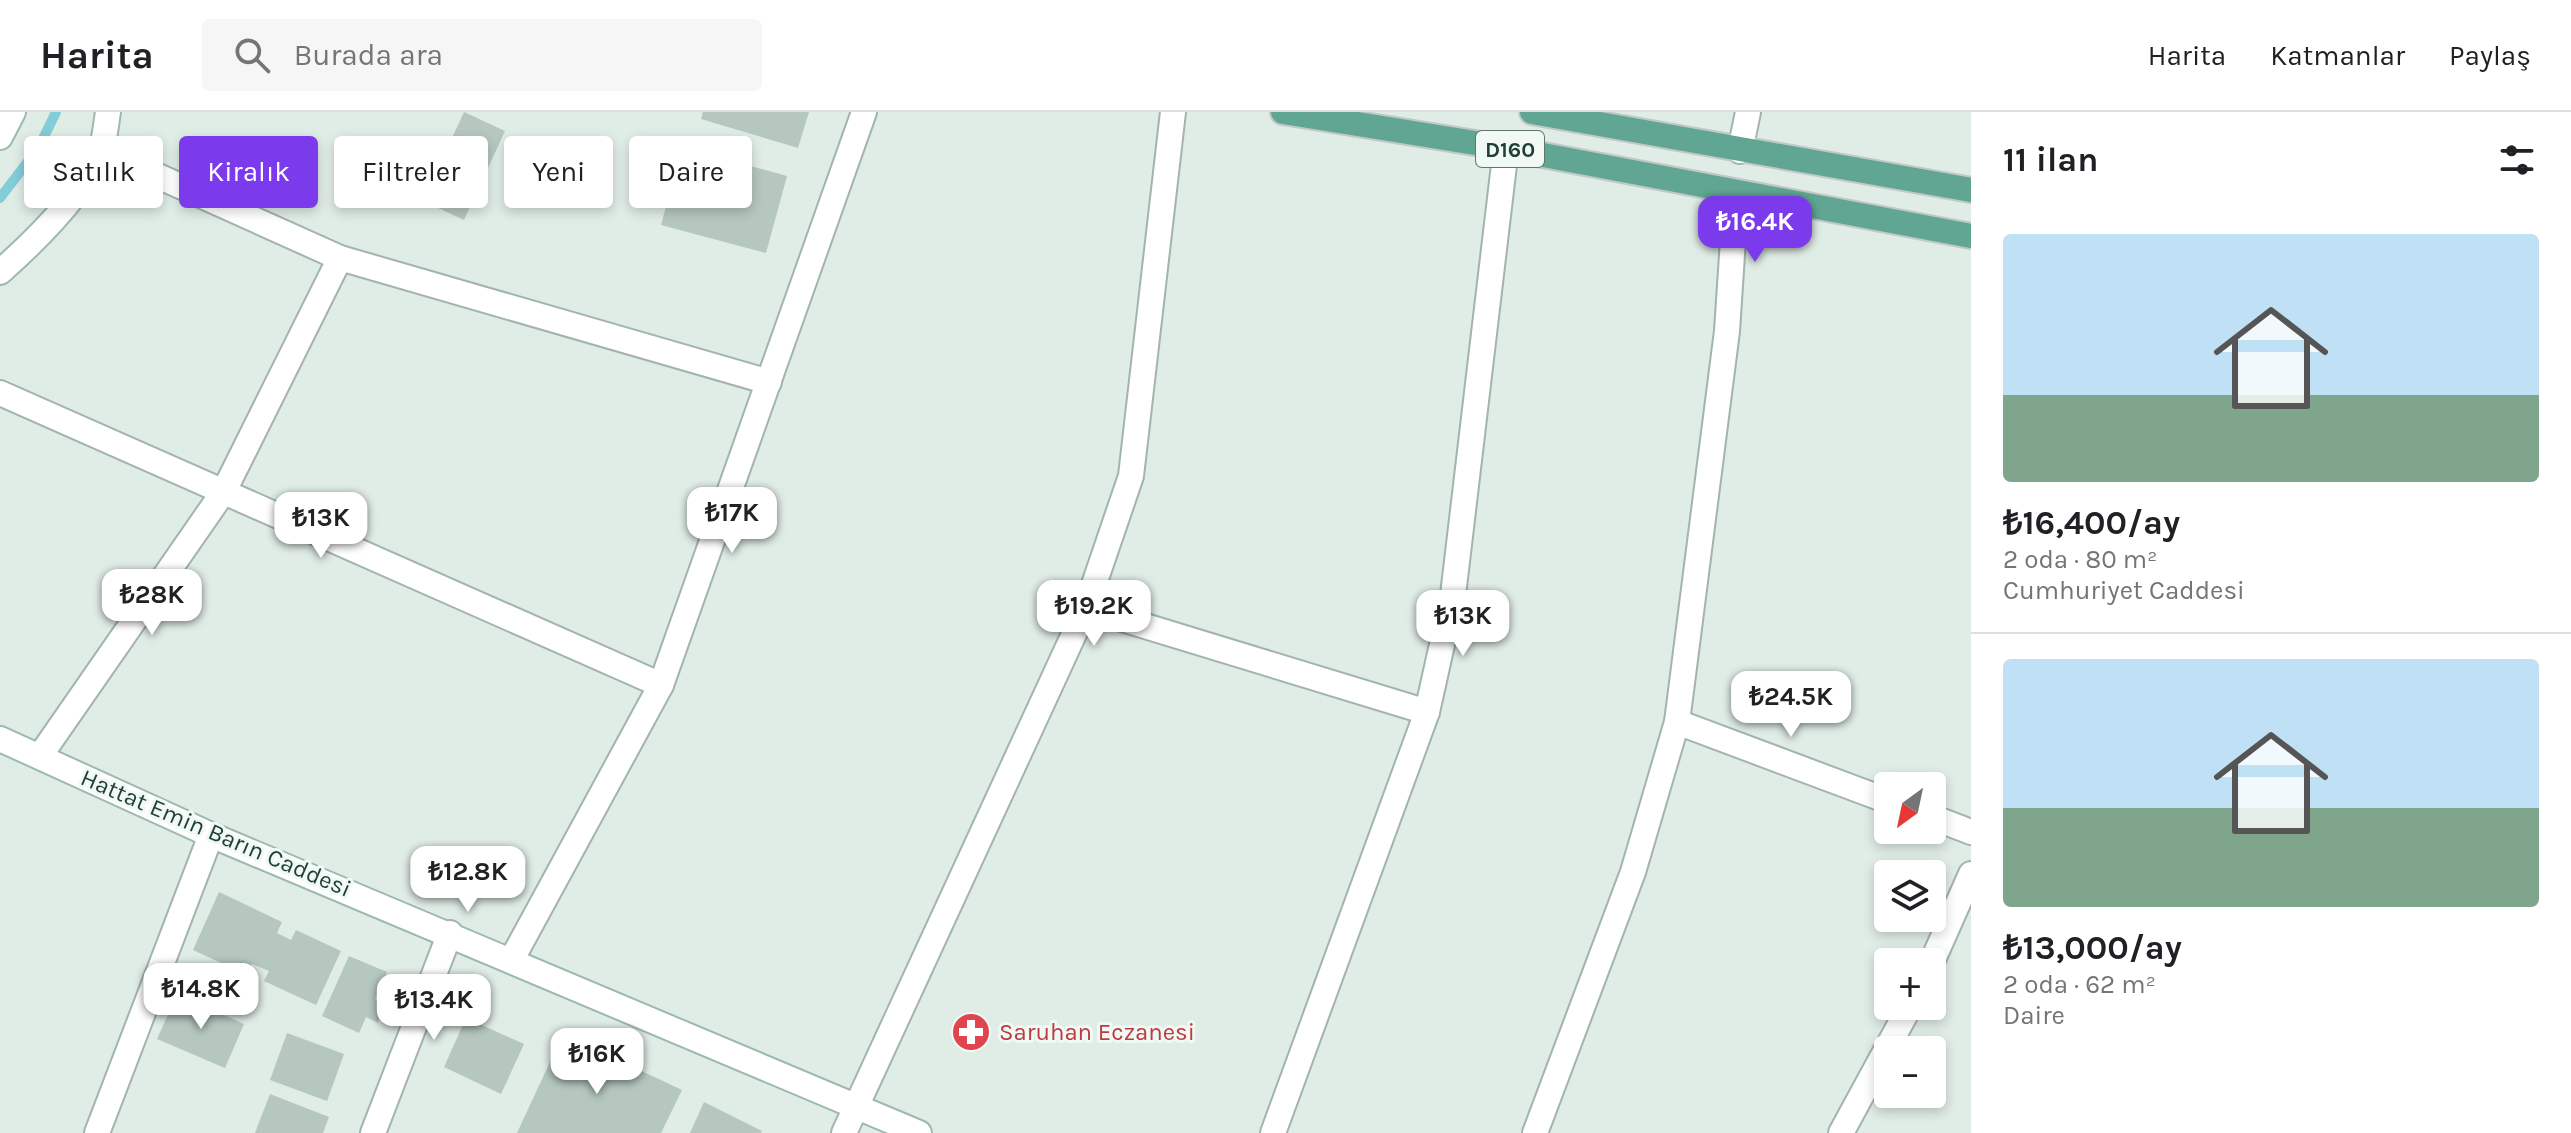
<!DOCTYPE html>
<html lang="tr">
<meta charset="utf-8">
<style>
body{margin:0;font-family:Karla,sans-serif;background:#f6f6f6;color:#202124;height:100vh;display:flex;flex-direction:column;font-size:30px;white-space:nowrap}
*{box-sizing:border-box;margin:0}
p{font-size:26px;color:#757577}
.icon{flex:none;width:44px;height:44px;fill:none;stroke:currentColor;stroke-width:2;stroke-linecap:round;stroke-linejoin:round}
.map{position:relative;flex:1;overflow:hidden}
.sheet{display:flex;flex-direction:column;background:#fff;width:600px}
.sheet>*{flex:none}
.top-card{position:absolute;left:24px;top:24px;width:760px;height:72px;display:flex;gap:16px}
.needle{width:52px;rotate:213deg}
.fabs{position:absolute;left:1874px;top:660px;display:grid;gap:16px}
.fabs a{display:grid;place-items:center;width:72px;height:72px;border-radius:8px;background:#fff;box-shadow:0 4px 12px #0003;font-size:40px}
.price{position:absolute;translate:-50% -68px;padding:0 18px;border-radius:16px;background:#fff;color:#222;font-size:26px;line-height:52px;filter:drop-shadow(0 2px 4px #0008)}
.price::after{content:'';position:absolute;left:50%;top:48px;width:24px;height:18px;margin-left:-12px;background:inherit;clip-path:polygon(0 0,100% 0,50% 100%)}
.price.selected{background:#7c3aed;color:#fff}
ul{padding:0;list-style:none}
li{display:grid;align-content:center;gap:16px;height:424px;padding:0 32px}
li+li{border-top:2px solid #e0e0e0}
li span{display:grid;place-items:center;height:248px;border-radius:8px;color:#555}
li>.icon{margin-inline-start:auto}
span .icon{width:144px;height:144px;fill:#fffc;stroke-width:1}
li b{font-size:34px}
h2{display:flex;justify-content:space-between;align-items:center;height:96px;padding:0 32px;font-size:34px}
.pill{padding:0 28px;border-radius:8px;background:#fff;box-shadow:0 4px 12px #0003;font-size:28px;line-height:72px}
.pill.selected{background:#7c3aed;color:#fff}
header{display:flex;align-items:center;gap:48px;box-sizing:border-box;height:112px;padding:0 40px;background:#fff;border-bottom:2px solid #e0e0e0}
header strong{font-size:38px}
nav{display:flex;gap:44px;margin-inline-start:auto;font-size:28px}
.search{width:560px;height:72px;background:#f6f6f6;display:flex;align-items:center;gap:20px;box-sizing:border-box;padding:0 28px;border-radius:8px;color:#757577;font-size:30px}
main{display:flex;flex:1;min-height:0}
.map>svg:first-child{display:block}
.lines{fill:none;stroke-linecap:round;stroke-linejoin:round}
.stream{stroke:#82cdd7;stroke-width:10}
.building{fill:#b5c7bf}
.minor-casing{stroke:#a2b4ad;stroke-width:28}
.secondary-casing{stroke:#9db9ae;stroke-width:28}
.primary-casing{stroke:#c0c9c6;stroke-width:28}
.minor{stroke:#fff;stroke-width:24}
.secondary{stroke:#fff;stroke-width:24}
.primary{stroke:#60a692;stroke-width:24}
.labels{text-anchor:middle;stroke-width:6;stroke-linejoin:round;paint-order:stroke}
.shield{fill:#f1f9f4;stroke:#5e766e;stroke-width:2}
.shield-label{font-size:22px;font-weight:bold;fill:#1f3e35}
.street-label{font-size:24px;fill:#1f3e35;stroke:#f1f9f4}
.health-label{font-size:24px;fill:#be3a42;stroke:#f1f9f4;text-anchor:start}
</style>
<header>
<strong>Harita</strong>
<div class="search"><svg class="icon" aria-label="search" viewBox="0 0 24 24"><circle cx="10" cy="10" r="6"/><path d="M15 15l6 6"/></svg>Burada ara</div>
<nav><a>Harita</a><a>Katmanlar</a><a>Paylaş</a></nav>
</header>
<main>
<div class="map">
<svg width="1971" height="1021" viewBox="0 0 1971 1021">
<rect width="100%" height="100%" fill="#e0ece6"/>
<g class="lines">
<path class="stream" d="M0 86 39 35 56 0"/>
</g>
<g class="building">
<path d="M464 0 505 19 464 108 423 89Z"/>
<path d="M703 0H809L798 36 701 7Z"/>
<path d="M682 35 787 64 766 141 661 113Z"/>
<path d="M219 780 282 810 277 821 291 828 296 818 341 839 316 893 264 869 269 859 252 852 247 863 193 838Z"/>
<path d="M349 844 387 860 375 887 386 892 378 911 366 905 359 921 322 904Z"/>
<path d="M177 882 244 912 225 956 157 927Z"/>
<path d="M466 906 524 932 501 982 444 955Z"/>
<path d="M287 921 344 942 327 989 270 968Z"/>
<path d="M563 922 682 978 661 1021H517Z"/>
<path d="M270 982 329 1005 323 1021H255Z"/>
<path d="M704 990 762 1019 761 1021H690Z"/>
</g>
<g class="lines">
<g class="minor-casing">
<g id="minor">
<path d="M100 38 340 146"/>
<path d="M1740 39 1748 0"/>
<path d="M0 281 661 573"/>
<path d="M1086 496 1427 600"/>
<path d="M1677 610 1888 689"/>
<path d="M40 644 224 379 340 146 769 270"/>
<path d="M1932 705 1971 720"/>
<path d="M512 847 661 573 864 0"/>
<path d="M1932 850 1971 762"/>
<path d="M97 1021 211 723"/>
<path d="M373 1021 450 821"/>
<path d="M844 1021 1086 496 1131 364 1173 0"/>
<path d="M1273 1021 1427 600 1453 483 1506 36"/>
<path d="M1535 1021 1633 760 1677 610 1727 219 1736 82"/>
<path d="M1841 1021 1910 894"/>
</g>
</g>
<g class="secondary-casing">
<g id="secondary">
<path d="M0 25 13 0"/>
<path d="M0 160C35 129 84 82 101 38 105 26 106 12 108 0"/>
<path d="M0 627 211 723 919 1021"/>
</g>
</g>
<g class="primary-casing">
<g id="primary">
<path d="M1283 0 1506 36 1971 124"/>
<path d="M1532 0 1971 78"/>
</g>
</g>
<use href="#minor" class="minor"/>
<use href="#secondary" class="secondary"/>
<use href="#primary" class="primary"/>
</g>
<defs>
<g id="pharmacy-disc" transform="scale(2)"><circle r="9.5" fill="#e0444e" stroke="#f1f9f4"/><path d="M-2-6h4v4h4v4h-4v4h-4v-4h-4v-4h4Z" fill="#fff"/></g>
</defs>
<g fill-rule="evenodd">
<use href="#pharmacy-disc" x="971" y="920"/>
</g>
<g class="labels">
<rect class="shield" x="1476" y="19" width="68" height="36" rx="6"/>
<g class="shield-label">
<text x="1510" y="45">D160</text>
</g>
<g class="street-label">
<text transform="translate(216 721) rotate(23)" y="8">Hattat Emin Barın Caddesi</text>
</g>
<g class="health-label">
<text x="999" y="928">Saruhan Eczanesi</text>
</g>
</g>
</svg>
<div class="fabs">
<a><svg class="needle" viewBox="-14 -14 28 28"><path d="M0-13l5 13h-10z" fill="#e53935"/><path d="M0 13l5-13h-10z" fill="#757577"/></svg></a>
<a><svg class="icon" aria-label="layers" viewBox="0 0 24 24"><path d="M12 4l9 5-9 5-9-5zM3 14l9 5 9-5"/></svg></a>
<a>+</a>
<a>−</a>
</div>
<b class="price selected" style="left:1755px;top:152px">₺16.4K</b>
<b class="price" style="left:732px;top:443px">₺17K</b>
<b class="price" style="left:321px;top:448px">₺13K</b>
<b class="price" style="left:152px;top:525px">₺28K</b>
<b class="price" style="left:1094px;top:536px">₺19.2K</b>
<b class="price" style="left:1463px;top:546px">₺13K</b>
<b class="price" style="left:1791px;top:627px">₺24.5K</b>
<b class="price" style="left:468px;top:802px">₺12.8K</b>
<b class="price" style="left:201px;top:919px">₺14.8K</b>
<b class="price" style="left:434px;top:930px">₺13.4K</b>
<b class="price" style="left:597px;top:984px">₺16K</b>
<div class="top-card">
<a class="pill">Satılık</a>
<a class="pill selected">Kiralık</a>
<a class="pill">Filtreler</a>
<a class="pill">Yeni</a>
<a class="pill">Daire</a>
</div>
</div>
<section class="sheet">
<h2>11 ilan<svg class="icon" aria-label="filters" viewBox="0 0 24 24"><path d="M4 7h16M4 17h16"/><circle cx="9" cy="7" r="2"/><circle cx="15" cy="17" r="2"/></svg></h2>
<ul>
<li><span style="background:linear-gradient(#bfe0f5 65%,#7fa58c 0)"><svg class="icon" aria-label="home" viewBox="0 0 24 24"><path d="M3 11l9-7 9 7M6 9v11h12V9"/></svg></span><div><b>₺16,400/ay</b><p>2 oda · 80 m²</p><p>Cumhuriyet Caddesi</p></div></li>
<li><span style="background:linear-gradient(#bfe0f5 60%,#7fa58c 0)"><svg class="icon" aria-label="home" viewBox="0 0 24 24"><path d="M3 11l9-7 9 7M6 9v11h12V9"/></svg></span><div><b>₺13,000/ay</b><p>2 oda · 62 m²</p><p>Daire</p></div></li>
</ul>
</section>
</main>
